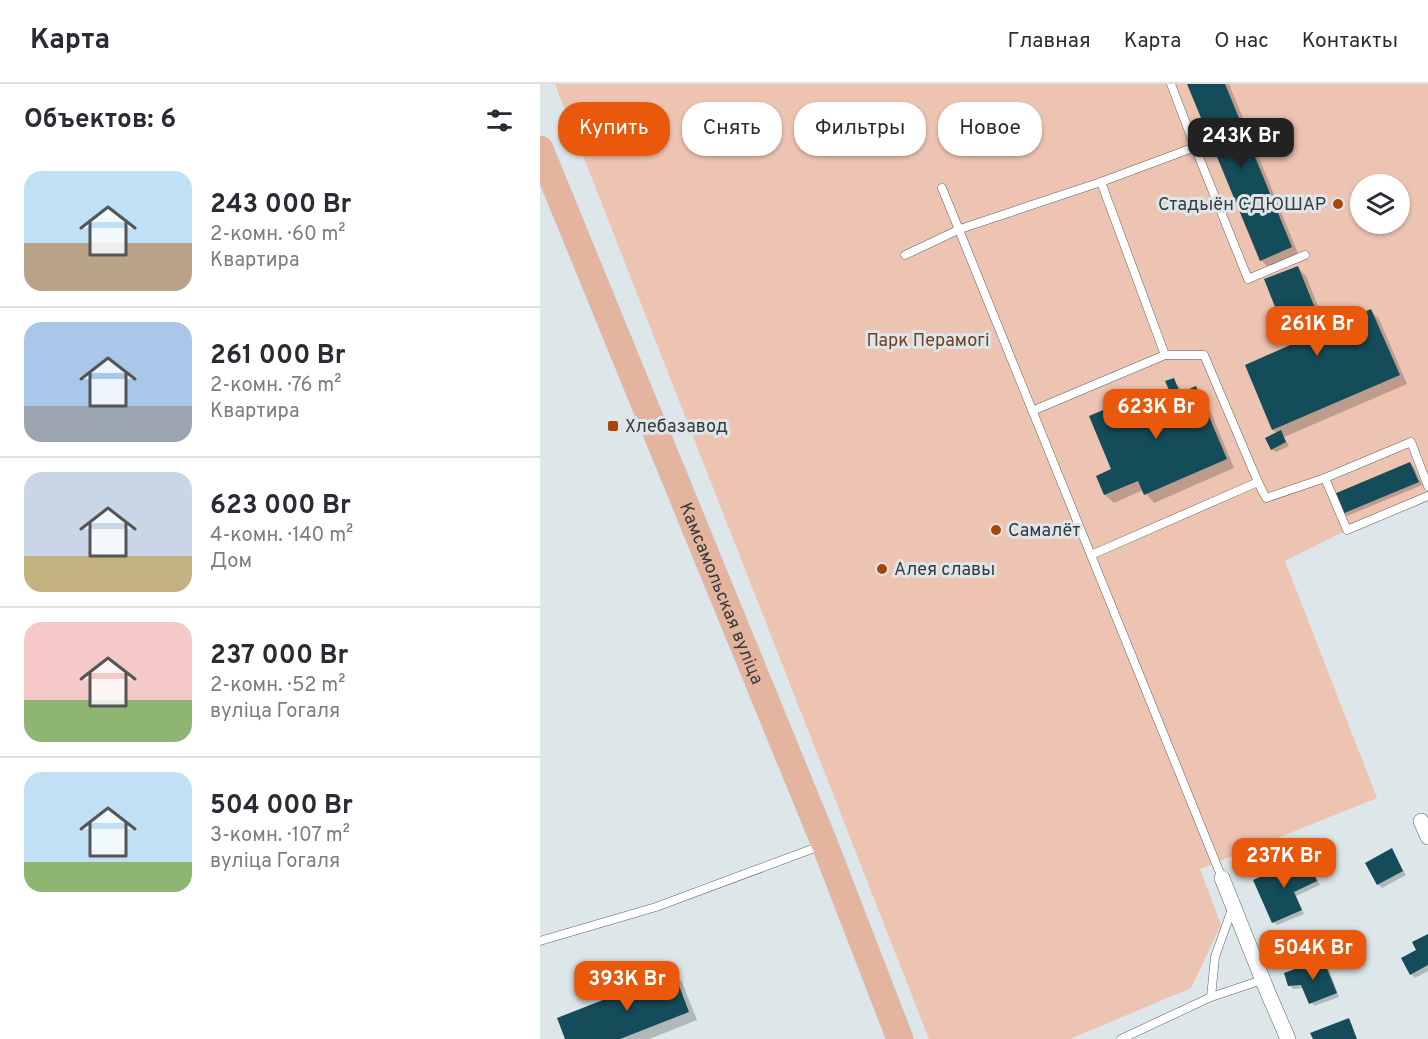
<!DOCTYPE html>
<html lang="ru">
<meta charset="utf-8">
<style>
body{margin:0;font-family:Overpass,sans-serif;background:#f7f7f7;color:#2b2b33;height:100vh;display:flex;flex-direction:column;font-size:22px;white-space:nowrap}
*{box-sizing:border-box;margin:0}
p{font-size:20px;color:#7c7c81}
.icon{flex:none;width:33px;height:33px;fill:none;stroke:currentColor;stroke-width:2;stroke-linecap:round;stroke-linejoin:round}
.map{position:relative;flex:1;overflow:hidden}
.details{display:flex;flex-direction:column;background:#fff;width:540px}
.details>*{flex:none}
.hud{position:absolute;left:18px;top:18px;width:570px;height:54px;display:flex;gap:12px}
.fabs{position:absolute;left:810px;top:90px;display:grid;gap:12px}
.fabs a{display:grid;place-items:center;width:60px;height:60px;border-radius:50%;background:#fff;box-shadow:0 2px 4px #0004;font-size:30px}
.price{position:absolute;translate:-50% -51px;padding:0 14px;border-radius:12px;background:#ea580c;color:#fff;font-size:20px;line-height:39px;filter:drop-shadow(0 2px 3px #0008)}
.price::after{content:'';position:absolute;left:50%;top:36px;width:18px;height:14px;margin-left:-9px;background:inherit;clip-path:polygon(0 0,100% 0,50% 100%)}
.price.active{background:#222;color:#fff}
ul{padding:0;list-style:none}
li{display:flex;align-items:center;gap:18px;height:150px;padding:0 24px}
li+li{border-top:2px solid #e1e1e2}
li span{display:grid;place-items:center;flex:none;width:168px;height:120px;border-radius:18px;color:#555}
li>.icon{margin-inline-start:auto}
span .icon{width:72px;height:72px;fill:#fffc;stroke-width:1}
li b{font-size:26px}
h2{display:flex;justify-content:space-between;align-items:center;height:72px;padding:0 24px;font-size:26px}
.tag{padding:0 21px;border-radius:24px;background:#fff;box-shadow:0 2px 4px #0004;font-size:21px;line-height:54px}
.tag.active{background:#ea580c;color:#fff}
header{display:flex;align-items:center;gap:36px;box-sizing:border-box;height:84px;padding:0 30px;background:#fff;border-bottom:2px solid #e1e1e2}
header strong{font-size:28px}
nav{display:flex;gap:33px;margin-inline-start:auto;font-size:21px}
main{display:flex;flex:1;min-height:0}
.map>svg:first-child{display:block}
.green{fill:#edc3b1;fill-rule:evenodd}
.shadow{fill:#0003}
.building{fill:#144c59}
.lines{fill:none;stroke-linecap:round;stroke-linejoin:round}
.lane-casing{stroke:#5b6365;stroke-width:9}
.street-casing{stroke:#5b6365;stroke-width:16}
.primary-casing{stroke:#c3c4c4;stroke-width:27}
.lane{stroke:#fff;stroke-width:8}
.street{stroke:#fff;stroke-width:15}
.primary{stroke:#e5b49e;stroke-width:26}
.poi-dot{fill:#a84608;stroke:#dde6e9;stroke-width:2}
.labels{text-anchor:middle;stroke-width:6;stroke-linejoin:round;paint-order:stroke}
.poi-label{font-size:18px;fill:#373a3b;stroke:#dde6e9;text-anchor:start}
.park-label{font-size:18px;fill:#753c20;stroke:#dde6e9}
.street-label{font-size:18px;fill:#373a3b;stroke:#dde6e9}
</style>
<header>
<strong>Карта</strong>
<nav><a>Главная</a><a>Карта</a><a>О нас</a><a>Контакты</a></nav>
</header>
<main>
<section class="details">
<h2>Объектов: 6<svg class="icon" aria-label="filters" viewBox="0 0 24 24"><path d="M4 7h16M4 17h16"/><circle cx="9" cy="7" r="2"/><circle cx="15" cy="17" r="2"/></svg></h2>
<ul>
<li><span style="background:linear-gradient(#bfe0f5 60%,#b9a48a 0)"><svg class="icon" aria-label="home" viewBox="0 0 24 24"><path d="M3 11l9-7 9 7M6 9v11h12V9"/></svg></span><div><b>243 000 Br</b><p>2-комн. · 60 m²</p><p>Квартира</p></div></li>
<li><span style="background:linear-gradient(#a9c7e8 70%,#9aa5b1 0)"><svg class="icon" aria-label="home" viewBox="0 0 24 24"><path d="M3 11l9-7 9 7M6 9v11h12V9"/></svg></span><div><b>261 000 Br</b><p>2-комн. · 76 m²</p><p>Квартира</p></div></li>
<li><span style="background:linear-gradient(#c9d6e8 70%,#c2b280 0)"><svg class="icon" aria-label="home" viewBox="0 0 24 24"><path d="M3 11l9-7 9 7M6 9v11h12V9"/></svg></span><div><b>623 000 Br</b><p>4-комн. · 140 m²</p><p>Дом</p></div></li>
<li><span style="background:linear-gradient(#f6c9c9 65%,#8fb573 0)"><svg class="icon" aria-label="home" viewBox="0 0 24 24"><path d="M3 11l9-7 9 7M6 9v11h12V9"/></svg></span><div><b>237 000 Br</b><p>2-комн. · 52 m²</p><p>вуліца Гогаля</p></div></li>
<li><span style="background:linear-gradient(#bfe0f5 75%,#8fb573 0)"><svg class="icon" aria-label="home" viewBox="0 0 24 24"><path d="M3 11l9-7 9 7M6 9v11h12V9"/></svg></span><div><b>504 000 Br</b><p>3-комн. · 107 m²</p><p>вуліца Гогаля</p></div></li>
</ul>
</section>
<div class="map">
<svg width="888" height="955" viewBox="0 0 888 955">
<rect width="100%" height="100%" fill="#dde6e9"/>
<path class="green" d="M15 0H888V412L807 446 745 477 837 714 660 785 681 841 651 904 530 955H389ZM820 100H860V140H820Z"/>
<g class="shadow">
<path d="M649 0H689L759 172 729 184 721 176Z"/>
<path d="M757 183 766 192 784 237 776 241 779 249 831 227 839 235 867 300 744 353 749 362 736 368 732 365 738 350 733 346 707 281 765 255 761 246 753 250 744 242Z"/>
<path d="M633 296 644 309 655 304 664 312 694 384 614 419 603 406 574 419 565 411 557 392 573 385 600 312 606 318 631 307Z"/>
<path d="M870 379 874 383 882 401 807 432 803 429Z"/>
<path d="M852 766 866 791 842 804 838 800Z"/>
<path d="M766 774 770 778 780 801 756 812 764 830 737 841 733 838Z"/>
<path d="M888 852V887L875 894 871 890 878 867Z"/>
<path d="M783 876 787 880 799 913 774 922 764 904 753 905 749 901Z"/>
<path d="M134 890 142 898 157 936 109 955H27Z"/>
</g>
<g class="building">
<path d="M647 0H685L752 163 720 177Z"/>
<path d="M758 182 777 229 768 233 776 249 831 225 860 291 732 346 705 281 764 255 755 237 743 243 724 195Z"/>
<path d="M634 294 640 309 656 302 687 375 604 411 598 397 564 411 556 392 571 385 549 332 601 310 604 317 629 306 625 297Z"/>
<path d="M741 346 746 358 731 366 725 354Z"/>
<path d="M870 378 879 398 802 430 794 410Z"/>
<path d="M852 764 863 787 837 801 825 779Z"/>
<path d="M766 773 777 797 754 808 762 826 732 839 713 796Z"/>
<path d="M888 850V881L870 891 861 874 876 866 872 858Z"/>
<path d="M783 875 797 909 769 920 761 901 748 902 744 889Z"/>
<path d="M134 888 149 928 80 955H25L17 934Z"/>
<path d="M809 934 817 955H773L770 949Z"/>
</g>
<g class="lines">
<g class="lane-casing">
<g id="lane">
<path d="M655 63 708 195 765 171"/>
<path d="M402 104 682 794"/>
<path d="M365 171 420 145 561 98 655 63 631 0"/>
<path d="M625 271H664L718 398"/>
<path d="M492 327 625 271 561 98"/>
<path d="M785 394 807 446 888 412"/>
<path d="M551 471 718 398 726 414 785 394 871 358 888 402"/>
<path d="M0 857 116 823 280 762"/>
<path d="M671 913 722 896"/>
<path d="M581 955 671 913 675 873 692 825"/>
</g>
</g>
<g class="street-casing">
<g id="street">
<path d="M881 737 888 753"/>
<path d="M682 794 728 909 748 955"/>
</g>
</g>
<g class="primary-casing">
<g id="primary">
<path id="s1" d="M0 65 285 761 360 955"/>
</g>
</g>
<use href="#lane" class="lane"/>
<use href="#street" class="street"/>
<use href="#primary" class="primary"/>
</g>
<g class="poi-dot">
<circle cx="798" cy="120" r="6"/>
<rect x="67" y="336" width="12" height="12" rx="3"/>
<circle cx="456" cy="446" r="6"/>
<circle cx="342" cy="485" r="6"/>
</g>
<g class="labels">
<g class="poi-label">
<text x="786" y="126" text-anchor="end">Стадыён СДЮШАР</text>
<text x="85" y="348">Хлебазавод</text>
<text x="468" y="452">Самалёт</text>
<text x="354" y="491">Алея славы</text>
</g>
<g class="park-label">
<text x="388" y="262">Парк Перамогі</text>
</g>
<g class="street-label">
<text dy="6" stroke="none"><textPath href="#s1" startOffset="480">Камсамольская вуліца</textPath></text>
</g>
</g>
</svg>
<div class="fabs">
<a><svg class="icon" aria-label="layers" viewBox="0 0 24 24"><path d="M12 4l9 5-9 5-9-5zM3 14l9 5 9-5"/></svg></a>
</div>
<b class="price active" style="left:701px;top:85px">243K Br</b>
<b class="price" style="left:777px;top:273px">261K Br</b>
<b class="price" style="left:616px;top:356px">623K Br</b>
<b class="price" style="left:744px;top:805px">237K Br</b>
<b class="price" style="left:773px;top:897px">504K Br</b>
<b class="price" style="left:87px;top:928px">393K Br</b>
<div class="hud">
<a class="tag active">Купить</a>
<a class="tag">Снять</a>
<a class="tag">Фильтры</a>
<a class="tag">Новое</a>
</div>
</div>
</main>
